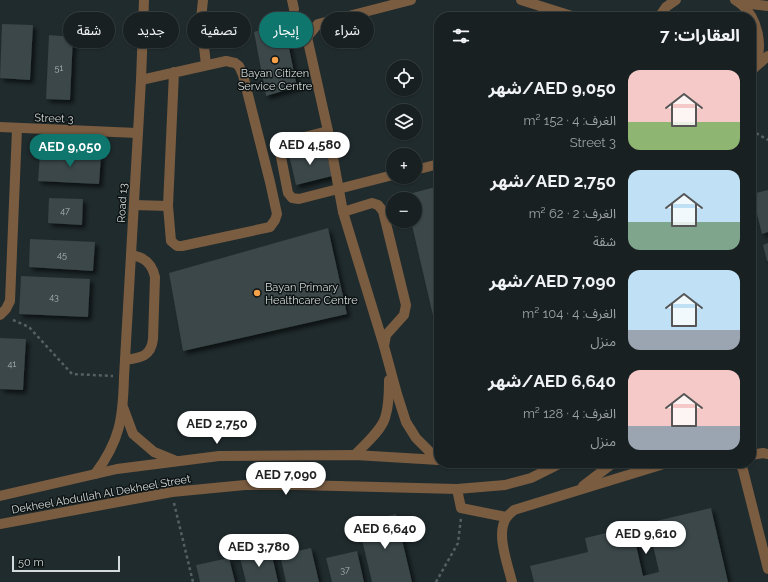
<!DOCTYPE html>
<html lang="ar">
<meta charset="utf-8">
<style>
body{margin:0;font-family:Raleway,"Noto Sans Arabic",sans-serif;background:#21282a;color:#f1f3f6;direction:rtl;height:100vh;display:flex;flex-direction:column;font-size:15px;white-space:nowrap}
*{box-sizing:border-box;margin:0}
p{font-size:13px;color:#9fa3a5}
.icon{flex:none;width:22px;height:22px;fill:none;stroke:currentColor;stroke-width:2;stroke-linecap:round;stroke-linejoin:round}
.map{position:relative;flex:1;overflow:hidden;direction:ltr}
.side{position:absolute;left:434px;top:12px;width:322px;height:456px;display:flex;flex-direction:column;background:#182022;border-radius:16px;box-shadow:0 1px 3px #0004,0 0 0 1px #363e40;direction:rtl}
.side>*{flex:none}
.banner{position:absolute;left:12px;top:12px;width:362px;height:36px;direction:rtl;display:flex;gap:8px}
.tools{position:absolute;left:386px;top:60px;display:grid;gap:8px}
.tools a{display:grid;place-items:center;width:36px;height:36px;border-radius:50%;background:#182022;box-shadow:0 1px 3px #0004,0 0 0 1px #363e40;font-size:20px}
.scale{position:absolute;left:12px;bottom:10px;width:108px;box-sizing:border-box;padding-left:4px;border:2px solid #d4dbdc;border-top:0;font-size:11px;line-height:14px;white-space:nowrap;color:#d4dbdc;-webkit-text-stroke:3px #0e1313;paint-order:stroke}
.price{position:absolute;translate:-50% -34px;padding:0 9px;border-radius:14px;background:#fff;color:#222;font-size:13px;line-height:26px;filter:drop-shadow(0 1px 2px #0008)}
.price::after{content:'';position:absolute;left:50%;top:24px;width:12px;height:9px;margin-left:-6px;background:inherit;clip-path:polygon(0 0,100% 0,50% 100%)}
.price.selected{background:#0f766e;color:#fff}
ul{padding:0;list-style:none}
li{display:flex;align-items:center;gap:12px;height:100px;padding:0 16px}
li span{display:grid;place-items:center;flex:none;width:112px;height:80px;border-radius:12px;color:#555}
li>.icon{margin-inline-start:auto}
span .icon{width:48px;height:48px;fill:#fffc;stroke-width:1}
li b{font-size:17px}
h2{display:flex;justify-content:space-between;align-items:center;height:48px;padding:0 16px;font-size:17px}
.pill{padding:0 14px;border-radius:18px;background:#182022;box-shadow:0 1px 3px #0004,0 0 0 1px #363e40;font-size:14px;line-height:36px}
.pill.selected{background:#0f766e;color:#fff}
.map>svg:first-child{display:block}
.building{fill:#3a4648;filter:url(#shadow)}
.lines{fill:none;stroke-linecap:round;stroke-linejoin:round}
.path{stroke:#566062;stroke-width:2.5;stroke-dasharray:3 3;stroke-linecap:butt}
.minor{stroke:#7a5c41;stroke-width:10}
.poi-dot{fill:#f7a149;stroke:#0e1313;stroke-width:1.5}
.labels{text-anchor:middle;stroke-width:3;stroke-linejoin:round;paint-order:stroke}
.number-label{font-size:9px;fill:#aeb6b7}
.poi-label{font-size:11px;fill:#d4dbdc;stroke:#0e1313}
.street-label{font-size:11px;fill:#d4dbdc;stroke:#0e1313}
</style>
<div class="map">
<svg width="768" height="582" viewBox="0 0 768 582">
<defs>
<filter id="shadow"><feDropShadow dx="3.5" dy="3.5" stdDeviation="2" flood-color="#0009"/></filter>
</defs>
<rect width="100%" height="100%" fill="#202b2d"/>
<g class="building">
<path d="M284 23 297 87 266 96 254 32Z"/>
<path d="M2 24 33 25 30 80 0 78Z"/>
<path d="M49 35 73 37 70 100 46 99Z"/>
<path d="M325 146 332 176 296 185 289 155Z"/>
<path d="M40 153 101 156 99 184 38 181Z"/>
<path d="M439 186V337H438L411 221H415V199H406L405 195Z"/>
<path d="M768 190V232L762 234 752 194Z"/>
<path d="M49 198 83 199 82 225 48 223Z"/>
<path d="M328 228 347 314 183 351 169 273Z"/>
<path d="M30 239 95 242 93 271 29 267Z"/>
<path d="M768 243V261H767L763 245Z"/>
<path d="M21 276 90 279 88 317 19 314Z"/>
<path d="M0 338 26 339 23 390 0 389Z"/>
<path d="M711 508 728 582H534L530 566 588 552 585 538 632 527 643 576 659 572 648 523Z"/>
<path d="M396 514 412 582H372L358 523Z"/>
<path d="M311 548 319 582H286L280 555Z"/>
<path d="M271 551 278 582H246L240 558Z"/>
<path d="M357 551 364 582H332L326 558Z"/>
<path d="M229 558 235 582H200L196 565Z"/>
</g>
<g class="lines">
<g class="path">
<path d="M751 130 768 140"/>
<path d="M13 320 29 327 72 374 113 376"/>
<path d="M174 503 193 582"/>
<path d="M436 582 458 543 461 518"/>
</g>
<g class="minor">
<path d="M203 0 201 19 206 65"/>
<path d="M292 0 294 9"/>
<path d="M411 0 318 24 307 37 328 131 343 212 384 346 397 394 406 422 416 438 438 460"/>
<path d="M521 0 575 17"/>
<path d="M735 0C759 14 766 50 751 73"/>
<path d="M740 3 768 6"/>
<path d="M659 17 666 7 676 0"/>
<path d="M754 68 768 56"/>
<path d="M141 80 226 61 235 63 239 66 243 75 270 182 277 214 275 220 270 227 182 246H177L171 241 168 206 174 72"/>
<path d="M0 127 137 133"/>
<path d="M328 131 292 140 285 145 280 152 288 193 292 198 299 199 393 175"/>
<path d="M415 170 439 164"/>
<path d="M134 205 168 206"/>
<path d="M343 212 372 203 378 205 383 211 406 305 404 315 386 335 384 346"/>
<path d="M0 315 6 309 10 301 17 129"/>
<path d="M125 360C140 358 151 357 153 339L155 277C152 264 145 257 131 255"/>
<path d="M123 407 133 434 154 452 176 461"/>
<path d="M355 455C364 445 381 431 385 418 389 406 389 393 389 380"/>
<path d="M751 455 763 453 768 454"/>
<path d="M740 463 743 470 768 569"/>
<path d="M95 474C120 441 123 418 124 377L141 80 144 0"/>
<path d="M583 486 613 463"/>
<path d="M457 489 461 508 506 517"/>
<path d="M0 496 117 469 219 456 355 455 439 460"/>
<path d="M0 524 172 492 245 485H298L457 489 505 485 531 478 561 463"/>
<path d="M512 582C508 565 495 532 507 517 509 514 512 512 514 510L667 463"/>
</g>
</g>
<g class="poi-dot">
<circle cx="275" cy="60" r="4"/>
<circle cx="257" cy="293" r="4"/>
</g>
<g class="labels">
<g class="number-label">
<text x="59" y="71">51</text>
<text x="65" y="214">47</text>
<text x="62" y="258">45</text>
<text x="54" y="300">43</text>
<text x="12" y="367">41</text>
<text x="345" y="573">37</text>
</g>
<g class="poi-label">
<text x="275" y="77">Bayan Citizen<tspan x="275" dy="13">Service Centre</tspan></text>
<text x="265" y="291" text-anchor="start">Bayan Primary<tspan x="265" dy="13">Healthcare Centre</tspan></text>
</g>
<g class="street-label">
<text transform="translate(54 118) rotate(2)" y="4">Street 3</text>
<text transform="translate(122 203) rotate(-87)" y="4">Road 13</text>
<text transform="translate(101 494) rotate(-10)" y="4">Dekheel Abdullah Al Dekheel Street</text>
</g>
</g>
</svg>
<div class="tools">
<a><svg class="icon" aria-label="locate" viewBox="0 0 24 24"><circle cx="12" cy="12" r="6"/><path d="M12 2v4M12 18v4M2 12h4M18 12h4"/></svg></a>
<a><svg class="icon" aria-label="layers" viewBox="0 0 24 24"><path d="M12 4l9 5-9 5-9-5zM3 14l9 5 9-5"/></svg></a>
<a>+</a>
<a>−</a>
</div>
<div class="scale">50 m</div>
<b class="price" style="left:310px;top:166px">AED 4,580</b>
<b class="price selected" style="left:70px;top:168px">AED 9,050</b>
<b class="price" style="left:217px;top:445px">AED 2,750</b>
<b class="price" style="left:286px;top:496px">AED 7,090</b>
<b class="price" style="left:385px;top:550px">AED 6,640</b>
<b class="price" style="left:646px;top:555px">AED 9,610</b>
<b class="price" style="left:259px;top:568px">AED 3,780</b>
<div class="banner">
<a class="pill">شراء</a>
<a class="pill selected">إيجار</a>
<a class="pill">تصفية</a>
<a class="pill">جديد</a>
<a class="pill">شقة</a>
</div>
<section class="side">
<h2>العقارات: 7<svg class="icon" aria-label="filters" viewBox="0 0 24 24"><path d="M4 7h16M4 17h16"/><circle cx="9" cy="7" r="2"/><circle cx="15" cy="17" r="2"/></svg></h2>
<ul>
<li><span style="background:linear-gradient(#f6c9c9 65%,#8fb573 0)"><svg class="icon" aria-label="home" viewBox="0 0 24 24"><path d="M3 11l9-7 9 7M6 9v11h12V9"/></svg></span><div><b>AED 9,050/شهر</b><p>الغرف: 4 · 152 m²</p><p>Street 3</p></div></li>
<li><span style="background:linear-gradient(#bfe0f5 65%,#7fa58c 0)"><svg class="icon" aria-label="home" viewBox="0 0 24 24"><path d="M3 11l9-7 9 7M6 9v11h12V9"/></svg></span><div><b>AED 2,750/شهر</b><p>الغرف: 2 · 62 m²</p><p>شقة</p></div></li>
<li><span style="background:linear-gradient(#bfe0f5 75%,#9aa5b1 0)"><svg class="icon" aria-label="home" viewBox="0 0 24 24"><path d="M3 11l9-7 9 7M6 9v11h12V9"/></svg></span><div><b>AED 7,090/شهر</b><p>الغرف: 4 · 104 m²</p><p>منزل</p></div></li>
<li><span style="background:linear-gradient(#f6c9c9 70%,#9aa5b1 0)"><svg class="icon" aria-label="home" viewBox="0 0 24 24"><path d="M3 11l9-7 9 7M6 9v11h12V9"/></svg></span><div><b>AED 6,640/شهر</b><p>الغرف: 4 · 128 m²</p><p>منزل</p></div></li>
</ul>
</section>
</div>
